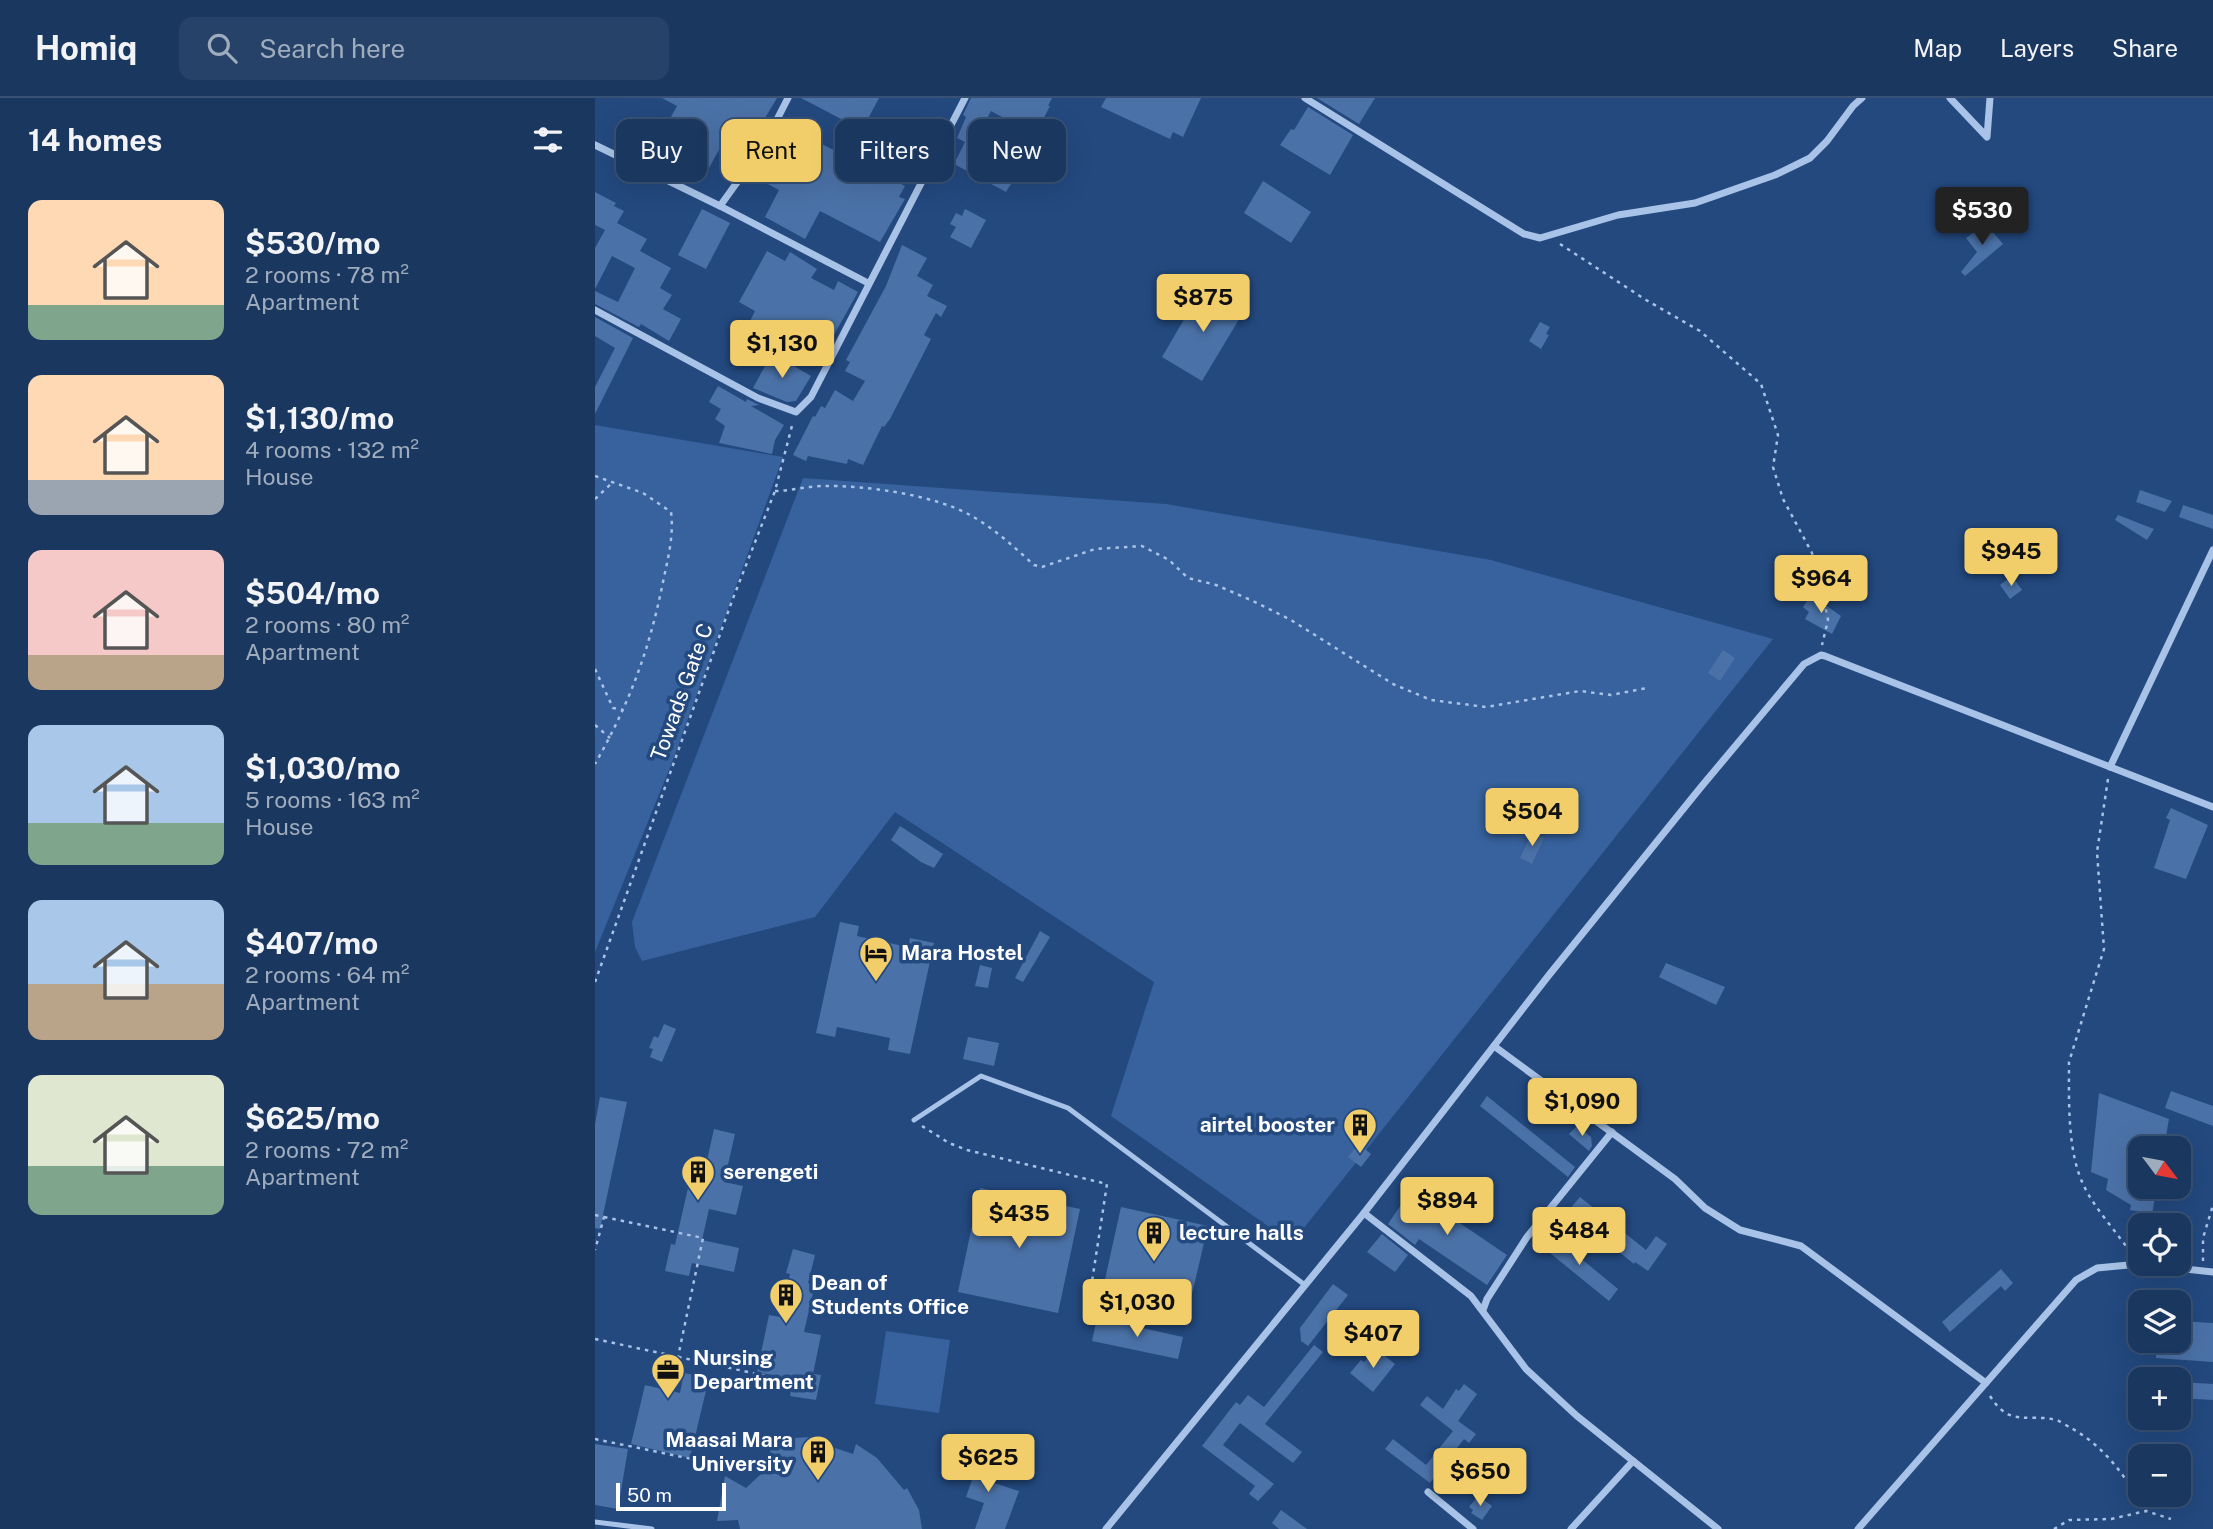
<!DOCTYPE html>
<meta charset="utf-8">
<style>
body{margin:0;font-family:"Public Sans",sans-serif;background:#274268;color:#f1f3f6;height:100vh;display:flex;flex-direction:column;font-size:26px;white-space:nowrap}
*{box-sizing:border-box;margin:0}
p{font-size:23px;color:#9facbd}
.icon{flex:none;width:38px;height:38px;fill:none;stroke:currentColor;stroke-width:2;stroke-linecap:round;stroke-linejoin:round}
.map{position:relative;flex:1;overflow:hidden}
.sheet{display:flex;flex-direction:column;background:#1a375f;width:595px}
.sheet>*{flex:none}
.banner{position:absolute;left:21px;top:21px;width:665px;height:63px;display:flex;gap:14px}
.needle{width:46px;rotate:122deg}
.tools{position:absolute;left:1533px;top:1038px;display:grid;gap:14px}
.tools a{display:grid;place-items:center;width:63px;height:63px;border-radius:14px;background:#1a375f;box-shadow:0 7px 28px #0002,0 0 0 2px #385174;font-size:35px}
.scale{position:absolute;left:21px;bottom:18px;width:110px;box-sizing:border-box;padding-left:7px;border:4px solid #fff;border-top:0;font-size:19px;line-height:24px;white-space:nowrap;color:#fff;-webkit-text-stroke:5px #23497f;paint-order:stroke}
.price{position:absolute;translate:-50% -60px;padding:0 16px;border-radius:7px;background:#f2ce6b;color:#111;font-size:23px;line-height:46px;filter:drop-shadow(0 2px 4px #0008)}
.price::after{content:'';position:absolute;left:50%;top:42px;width:21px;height:16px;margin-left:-10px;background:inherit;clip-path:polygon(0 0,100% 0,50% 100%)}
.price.active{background:#222;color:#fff}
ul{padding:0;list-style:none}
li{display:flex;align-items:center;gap:21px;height:175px;padding:0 28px}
li span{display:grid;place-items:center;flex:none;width:196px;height:140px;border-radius:14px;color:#555}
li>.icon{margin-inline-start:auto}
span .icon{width:84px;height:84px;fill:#fffc;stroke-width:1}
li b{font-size:30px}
h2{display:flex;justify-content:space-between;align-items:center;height:84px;padding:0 28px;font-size:30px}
.pill{padding:0 24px;border-radius:14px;background:#1a375f;box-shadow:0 7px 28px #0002,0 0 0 2px #385174;font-size:24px;line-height:63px}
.pill.active{background:#f2ce6b;color:#111}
header{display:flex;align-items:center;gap:42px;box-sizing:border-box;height:98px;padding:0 35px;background:#1a375f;border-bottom:2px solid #385174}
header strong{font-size:33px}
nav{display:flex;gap:38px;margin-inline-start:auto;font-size:24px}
.search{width:490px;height:63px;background:#274268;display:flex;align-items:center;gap:18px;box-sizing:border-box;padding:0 24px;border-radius:14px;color:#9facbd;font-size:26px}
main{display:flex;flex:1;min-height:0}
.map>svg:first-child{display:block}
.green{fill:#37629d}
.building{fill:#4b72a8}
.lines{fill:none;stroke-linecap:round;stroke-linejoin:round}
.path{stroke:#a8c3e7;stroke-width:2.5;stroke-dasharray:3.5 5;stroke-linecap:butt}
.lane{stroke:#a8c3e7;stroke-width:5}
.street{stroke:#a8c3e7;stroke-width:7}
.labels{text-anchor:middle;stroke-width:7;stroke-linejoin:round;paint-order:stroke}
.street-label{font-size:21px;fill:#fff;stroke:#23497f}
.poi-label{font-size:21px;font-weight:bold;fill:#fff;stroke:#23497f;text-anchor:start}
</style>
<header>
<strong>Homiq</strong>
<div class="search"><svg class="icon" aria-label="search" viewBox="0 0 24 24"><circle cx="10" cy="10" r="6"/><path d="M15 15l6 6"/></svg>Search here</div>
<nav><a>Map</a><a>Layers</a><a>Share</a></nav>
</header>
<main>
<section class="sheet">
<h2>14 homes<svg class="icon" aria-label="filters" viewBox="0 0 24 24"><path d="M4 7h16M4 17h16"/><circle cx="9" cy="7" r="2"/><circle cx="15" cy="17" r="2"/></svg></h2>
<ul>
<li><span style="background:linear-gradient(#ffd9b3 75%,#7fa58c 0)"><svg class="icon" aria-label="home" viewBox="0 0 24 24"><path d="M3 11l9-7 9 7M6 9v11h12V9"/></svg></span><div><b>$530/mo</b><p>2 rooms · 78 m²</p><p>Apartment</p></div></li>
<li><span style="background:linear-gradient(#ffd9b3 75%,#9aa5b1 0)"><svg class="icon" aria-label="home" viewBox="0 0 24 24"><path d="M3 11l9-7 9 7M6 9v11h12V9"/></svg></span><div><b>$1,130/mo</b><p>4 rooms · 132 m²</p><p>House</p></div></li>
<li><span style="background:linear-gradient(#f6c9c9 75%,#b9a48a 0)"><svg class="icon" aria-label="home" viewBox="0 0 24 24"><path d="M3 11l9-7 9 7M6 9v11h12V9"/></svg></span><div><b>$504/mo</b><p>2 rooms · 80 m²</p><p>Apartment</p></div></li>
<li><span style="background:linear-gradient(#a9c7e8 70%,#7fa58c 0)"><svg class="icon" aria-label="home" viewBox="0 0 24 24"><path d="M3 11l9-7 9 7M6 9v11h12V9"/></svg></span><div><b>$1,030/mo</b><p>5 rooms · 163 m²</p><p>House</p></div></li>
<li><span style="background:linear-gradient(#a9c7e8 60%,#b9a48a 0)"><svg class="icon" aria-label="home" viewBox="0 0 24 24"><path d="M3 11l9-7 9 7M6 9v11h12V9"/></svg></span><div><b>$407/mo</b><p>2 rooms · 64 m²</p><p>Apartment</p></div></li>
<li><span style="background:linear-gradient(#dfe7d0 65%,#7fa58c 0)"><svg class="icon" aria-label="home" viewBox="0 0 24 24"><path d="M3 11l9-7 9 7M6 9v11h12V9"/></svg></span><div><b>$625/mo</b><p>2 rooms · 72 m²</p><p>Apartment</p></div></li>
</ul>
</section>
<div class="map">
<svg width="1618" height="1431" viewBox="0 0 1618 1431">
<rect width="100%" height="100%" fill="#23497f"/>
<g class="green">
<path d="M0 327 188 359 78 662 0 854Z"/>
<path d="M208 380 571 406 896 462 1178 541 697 1145 516 1018 559 884 300 714 220 819 47 863 40 849 37 824Z"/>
<path d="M291 1233 355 1242 344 1315 280 1306Z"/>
</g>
<g class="building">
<path d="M67 0H182L161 35 140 23 109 79 94 71 89 81 79 75 80 71 55 57 82 8Z"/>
<path d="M206 0H284L267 32Z"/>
<path d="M376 0H457L453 8H455L440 37 396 13 381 41 427 68 411 94 359 66 370 44 362 40 371 19 368 17Z"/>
<path d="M511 0H606L588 39 578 34 575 41 506 9Z"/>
<path d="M722 0H780L764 26Z"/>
<path d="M713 9 758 37 735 77 685 47 696 31 699 32Z"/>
<path d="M191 28 310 88 304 99 310 101 285 144 225 113 210 141 170 119 184 92 171 85 184 59 177 55Z"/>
<path d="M668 83 716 114 696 145 649 115Z"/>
<path d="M0 94 21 105 19 108 29 113 22 125 52 141 45 153 76 170 65 190 77 197 68 211 86 221 74 243 46 226 44 229 0 206V193L23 204 40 170 17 158 0 191V150L10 132 0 127Z"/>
<path d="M107 111 135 125 111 171 83 157Z"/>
<path d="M370 111 391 122 376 150 355 139 361 129 355 126 361 115 367 118Z"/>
<path d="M1391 126 1408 146 1370 178 1366 174 1382 154 1371 140Z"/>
<path d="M307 147 332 160 322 178 338 187 332 198 352 208 346 219 341 215 329 237 336 241 295 321 289 329 287 328 268 367 253 361 252 366 213 358 211 363 198 357 218 318 220 319 226 308 230 310 240 292 258 303 270 283 250 273 255 264 251 262 291 188Z"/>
<path d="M172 153 190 163 195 154 222 171 216 180 239 192 243 183 263 194 226 260 180 236 170 254 146 241 160 213 144 204Z"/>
<path d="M608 189 649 213 607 283 567 259Z"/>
<path d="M0 219 38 240 0 316V289L20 250 0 238Z"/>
<path d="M945 224 955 229 951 236 954 237 946 251 934 243Z"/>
<path d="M177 255 216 278 201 303 192 304 158 290Z"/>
<path d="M123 288 151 304 152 301 164 307 156 308 189 327 180 342 177 356 124 345 130 328 120 321 126 311 114 304Z"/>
<path d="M1545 392 1577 403 1570 414 1541 404Z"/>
<path d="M1588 407 1618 417V431L1584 419Z"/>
<path d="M1523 417 1559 431 1552 442 1520 422Z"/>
<path d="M1417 478 1427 492 1415 501 1405 487Z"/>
<path d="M1216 497 1246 518 1237 536 1210 521 1214 514 1208 509Z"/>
<path d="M1128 552 1140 560 1125 583 1113 575Z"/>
<path d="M1576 710 1613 727 1591 781 1559 770 1575 722 1571 720Z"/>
<path d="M305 728 348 756 339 770 326 764 296 742Z"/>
<path d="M937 735 949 740 937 766 925 760Z"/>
<path d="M245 824 264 828 262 838 313 849 315 840 339 845 315 956 293 952 295 940 242 929 240 939 221 935Z"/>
<path d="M445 833 455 839 428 884 420 880Z"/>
<path d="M1071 865 1130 889 1121 907 1064 879Z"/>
<path d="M385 867 397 870 393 890 380 888Z"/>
<path d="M69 926 81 931 67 964 55 959 58 951 54 950 59 938 63 940Z"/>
<path d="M373 939 404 945 399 968 368 961Z"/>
<path d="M1576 993 1618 1008V1028L1570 1010Z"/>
<path d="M1504 995 1574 1021 1569 1050H1545V1088H1562L1557 1116 1535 1112 1536 1107 1511 1092 1513 1081 1496 1074Z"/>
<path d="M892 998 980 1069 973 1079 885 1008Z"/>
<path d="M5 999 32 1004 5 1131 0 1130V1026Z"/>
<path d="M982 1028 996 1039 997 1048 994 1053 974 1036Z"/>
<path d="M119 1031 140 1036 129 1084 148 1088 141 1117 114 1111 107 1142 144 1150 139 1174 97 1165 94 1178 70 1173 76 1146 80 1147 98 1068 110 1071Z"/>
<path d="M764 1046 776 1056 766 1069 753 1059Z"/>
<path d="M385 1090 485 1111 463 1215 363 1194Z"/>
<path d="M816 1092 912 1157 892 1187 824 1141 820 1147 793 1126Z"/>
<path d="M985 1099 1051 1152 1061 1138 1072 1146 1053 1173 1040 1164 1039 1166 973 1113Z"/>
<path d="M526 1109 613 1128 593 1213 507 1195Z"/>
<path d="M955 1135 1023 1191 1014 1203 945 1147Z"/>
<path d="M787 1136 813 1157 800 1174 772 1154Z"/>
<path d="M198 1151 220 1157 213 1185 220 1186 209 1234 226 1237 218 1276 226 1277 221 1302 195 1298 198 1282 162 1274 174 1217 185 1219 195 1176 191 1175Z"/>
<path d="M1406 1171 1418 1185 1410 1193 1406 1188 1355 1234 1347 1224Z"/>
<path d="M738 1186 753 1197 713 1248 706 1243 705 1230Z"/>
<path d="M502 1220 588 1239 583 1261 497 1243Z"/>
<path d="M1584 1223 1618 1225V1264L1561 1260 1562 1245 1584 1247Z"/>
<path d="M719 1247 728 1254 670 1326 707 1354 698 1365 645 1325 628 1347 679 1386 663 1403 654 1396 660 1388 607 1348 641 1304 645 1307 653 1297 669 1309Z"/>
<path d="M780 1250 800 1266 778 1294 755 1275 766 1262 769 1264Z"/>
<path d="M89 1275 114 1280 95 1360 36 1346 50 1287 85 1295Z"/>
<path d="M1584 1284 1618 1286V1302L1584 1300Z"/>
<path d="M869 1286 882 1296 863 1323 881 1336 874 1345 869 1341 835 1385 790 1351 798 1341 831 1367 858 1333 825 1307 832 1298 848 1311 861 1291 864 1293Z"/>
<path d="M218 1339 221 1348 240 1350 258 1356 261 1346 282 1360 309 1392 312 1390 324 1412 327 1431H145L143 1422 122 1423 130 1378 151 1390 179 1364 173 1348 198 1340Z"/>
<path d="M0 1346 33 1351 23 1411 0 1407Z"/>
<path d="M368 1353 396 1361 390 1382 424 1393 410 1431H380L389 1405 371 1399 379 1376 363 1369Z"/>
<path d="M883 1398 897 1408 887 1422 876 1415 878 1412 874 1409Z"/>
<path d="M686 1412 712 1431H684L677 1425Z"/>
</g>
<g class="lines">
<g class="path">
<path d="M965 146 1051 202 1105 233 1166 286 1183 337 1178 369 1188 401 1217 455 1227 492 1233 522 1227 547"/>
<path d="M0 378 48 395 76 414C79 438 73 460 68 484 54 553 35 604 0 666"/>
<path d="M180 393C196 393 212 388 228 388 270 387 339 397 375 417 399 430 419 449 439 467L447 469 500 451 547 448 574 462 593 480 621 487 658 503 696 522 798 586 836 602 891 609 985 593 1016 597 1052 590"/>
<path d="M0 401 18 384"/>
<path d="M0 571 18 610 28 612"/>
<path d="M0 627 15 640"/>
<path d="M1513 681 1502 754 1509 851 1474 964C1474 1002 1472 1054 1489 1088 1498 1108 1523 1136 1536 1155"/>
<path d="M0 884 137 503 180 393 198 324"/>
<path d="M327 1028 354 1045 372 1052 512 1086 494 1203 590 1225"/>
<path d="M0 1117 9 1119 0 1152"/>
<path d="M9 1119 108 1140 83 1259"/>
<path d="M1608 1163V1140L1618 1107"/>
<path d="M0 1241 186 1281"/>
<path d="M1395 1298C1415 1330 1432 1315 1462 1322 1466 1324 1472 1328 1476 1330 1511 1349 1531 1380 1551 1413"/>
<path d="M0 1341 126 1367"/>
<path d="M1459 1431 1474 1422 1516 1421 1551 1413 1576 1421"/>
</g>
<g class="lane">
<path d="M319 1022 386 978 473 1010 710 1187"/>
<path d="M0 1424 57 1431"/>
</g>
<g class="street">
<path d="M710 0 929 136 945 140 1023 117 1100 105 1180 77 1215 60 1232 43 1258 8 1267 0"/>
<path d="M1355 0 1392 39 1395 0"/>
<path d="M0 47 125 108 273 185"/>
<path d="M125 108 169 47 193 0"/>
<path d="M0 212 163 300 201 314 216 299 370 0"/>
<path d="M1515 669 1618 452"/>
<path d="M899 948 1080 1081 1110 1110 1145 1132 1206 1148 1391 1285"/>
<path d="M769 1115 876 1198 931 1271 982 1318 1123 1431"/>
<path d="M888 1212 892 1201 932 1139 1017 1034"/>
<path d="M833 1394 878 1431"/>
<path d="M511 1431 769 1115 954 877 1106 689 1209 566 1226 557 1230 558 1618 709"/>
<path d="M976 1431 1038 1363"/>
<path d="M1263 1431 1481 1182 1502 1170 1544 1166 1618 1174"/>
</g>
</g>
<defs>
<g id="hotel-pin" transform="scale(1.75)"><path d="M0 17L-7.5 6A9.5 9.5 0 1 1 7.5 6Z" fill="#f2ce6b" stroke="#23497f"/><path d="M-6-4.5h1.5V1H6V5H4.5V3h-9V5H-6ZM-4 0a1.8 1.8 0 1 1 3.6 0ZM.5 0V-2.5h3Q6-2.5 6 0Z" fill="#111"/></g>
<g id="building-pin" transform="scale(1.75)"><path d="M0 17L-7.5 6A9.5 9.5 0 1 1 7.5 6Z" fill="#f2ce6b" stroke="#23497f"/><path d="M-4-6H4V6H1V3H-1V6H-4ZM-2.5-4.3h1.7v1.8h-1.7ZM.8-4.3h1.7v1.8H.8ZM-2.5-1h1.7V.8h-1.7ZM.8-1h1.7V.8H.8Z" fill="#111"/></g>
<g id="office-pin" transform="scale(1.75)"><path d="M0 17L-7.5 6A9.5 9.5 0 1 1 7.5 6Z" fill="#f2ce6b" stroke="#23497f"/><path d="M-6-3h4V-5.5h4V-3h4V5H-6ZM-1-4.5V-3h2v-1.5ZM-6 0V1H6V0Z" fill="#111"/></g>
</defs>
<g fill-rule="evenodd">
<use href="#hotel-pin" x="281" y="855"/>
<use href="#building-pin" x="765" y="1027"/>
<use href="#building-pin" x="103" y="1074"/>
<use href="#building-pin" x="559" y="1135"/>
<use href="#building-pin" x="191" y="1197"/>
<use href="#office-pin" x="73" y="1272"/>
<use href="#building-pin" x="223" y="1354"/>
</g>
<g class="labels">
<g class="street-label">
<text transform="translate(87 594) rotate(-70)" y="7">Towads Gate C</text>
</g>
<g class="poi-label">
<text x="306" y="862">Mara Hostel</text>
<text x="740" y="1034" text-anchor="end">airtel booster</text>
<text x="128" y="1081">serengeti</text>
<text x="584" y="1142">lecture halls</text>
<text x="216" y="1192">Dean of<tspan x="216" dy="24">Students Office</tspan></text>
<text x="98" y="1267">Nursing<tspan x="98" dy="24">Department</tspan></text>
<text x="198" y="1349" text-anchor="end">Maasai Mara<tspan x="198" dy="24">University</tspan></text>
</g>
</g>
</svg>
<div class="tools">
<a><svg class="needle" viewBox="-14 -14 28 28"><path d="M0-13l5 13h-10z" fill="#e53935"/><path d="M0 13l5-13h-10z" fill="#9facbd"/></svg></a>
<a><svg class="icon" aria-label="locate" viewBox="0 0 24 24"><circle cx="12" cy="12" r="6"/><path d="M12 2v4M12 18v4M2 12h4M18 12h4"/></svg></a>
<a><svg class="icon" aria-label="layers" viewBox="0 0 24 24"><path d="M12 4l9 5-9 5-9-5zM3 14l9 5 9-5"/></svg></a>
<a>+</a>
<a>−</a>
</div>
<div class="scale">50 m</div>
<b class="price active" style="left:1387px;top:149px">$530</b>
<b class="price" style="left:608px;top:236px">$875</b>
<b class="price" style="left:187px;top:282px">$1,130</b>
<b class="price" style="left:1416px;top:490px">$945</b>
<b class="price" style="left:1226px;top:517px">$964</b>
<b class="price" style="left:937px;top:750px">$504</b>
<b class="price" style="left:987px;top:1040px">$1,090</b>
<b class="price" style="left:852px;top:1139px">$894</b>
<b class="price" style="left:424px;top:1152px">$435</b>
<b class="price" style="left:984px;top:1169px">$484</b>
<b class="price" style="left:542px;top:1241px">$1,030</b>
<b class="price" style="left:778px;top:1272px">$407</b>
<b class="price" style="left:393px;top:1396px">$625</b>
<b class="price" style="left:885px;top:1410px">$650</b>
<div class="banner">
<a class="pill">Buy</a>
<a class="pill active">Rent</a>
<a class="pill">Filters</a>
<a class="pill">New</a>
</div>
</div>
</main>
